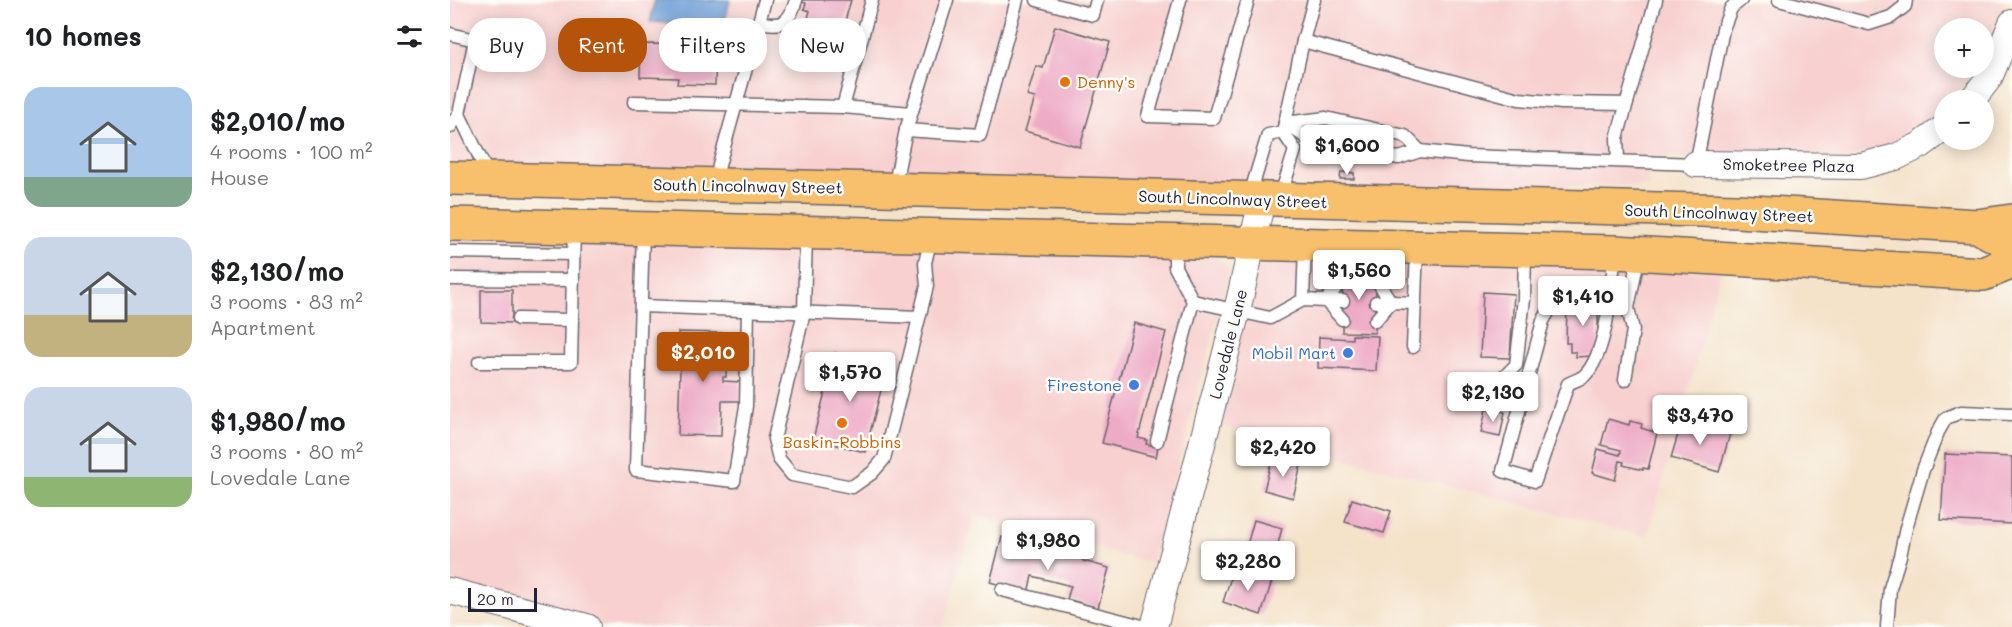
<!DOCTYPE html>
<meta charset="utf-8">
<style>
body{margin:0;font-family:Mali,sans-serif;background:#f6f6f6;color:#202124;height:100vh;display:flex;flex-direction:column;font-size:22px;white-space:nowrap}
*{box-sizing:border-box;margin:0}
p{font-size:20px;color:#757577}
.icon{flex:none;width:33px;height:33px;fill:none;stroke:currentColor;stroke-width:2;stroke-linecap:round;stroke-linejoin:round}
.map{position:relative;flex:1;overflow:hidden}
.panel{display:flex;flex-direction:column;background:#fff;width:450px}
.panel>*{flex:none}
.banner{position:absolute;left:18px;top:18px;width:570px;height:54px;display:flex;gap:12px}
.buttons{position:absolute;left:1484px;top:18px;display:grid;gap:12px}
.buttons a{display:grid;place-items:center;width:60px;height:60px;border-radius:50%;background:#fff;box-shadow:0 3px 15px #0003;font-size:30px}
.scale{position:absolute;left:18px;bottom:15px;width:69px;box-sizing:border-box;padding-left:6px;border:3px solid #22223b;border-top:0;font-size:16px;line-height:21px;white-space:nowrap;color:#22223b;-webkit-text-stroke:4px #fdfcf7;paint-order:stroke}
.price{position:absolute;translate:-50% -51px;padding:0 14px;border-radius:6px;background:#fff;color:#222;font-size:20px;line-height:39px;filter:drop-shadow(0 2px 3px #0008)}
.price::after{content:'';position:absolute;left:50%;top:36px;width:18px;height:14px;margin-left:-9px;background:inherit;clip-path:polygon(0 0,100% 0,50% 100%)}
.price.active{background:#b45309;color:#fff}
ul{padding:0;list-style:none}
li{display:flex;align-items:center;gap:18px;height:150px;padding:0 24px}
li span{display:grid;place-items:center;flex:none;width:168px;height:120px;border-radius:18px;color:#555}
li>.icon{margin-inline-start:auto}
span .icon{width:72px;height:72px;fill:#fffc;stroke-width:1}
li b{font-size:26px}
h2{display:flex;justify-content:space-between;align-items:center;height:72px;padding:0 24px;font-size:26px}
.pill{padding:0 21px;border-radius:24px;background:#fff;box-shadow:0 3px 15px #0003;font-size:21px;line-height:54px}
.pill.active{background:#b45309;color:#fff}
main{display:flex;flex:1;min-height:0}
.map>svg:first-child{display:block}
.built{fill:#f7d0cf}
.water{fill:#6d9ed7;stroke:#486089;stroke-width:1.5}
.building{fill:#eeabc6}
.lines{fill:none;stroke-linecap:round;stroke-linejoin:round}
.lane-casing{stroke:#6c656d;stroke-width:15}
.street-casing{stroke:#6c656d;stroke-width:28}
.primary-casing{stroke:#6c656d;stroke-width:36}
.highway-casing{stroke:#6c656d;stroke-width:36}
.lane{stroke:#fff;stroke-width:12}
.street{stroke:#fff;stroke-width:26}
.primary{stroke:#f8bf6c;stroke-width:33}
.highway{stroke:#f8bf6c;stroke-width:33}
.food-dot{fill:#e8710a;stroke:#fdfcf7;stroke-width:2}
.shop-dot{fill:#3f7fe0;stroke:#fdfcf7;stroke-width:2}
.labels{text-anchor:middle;stroke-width:5;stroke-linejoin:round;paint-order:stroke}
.food-label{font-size:16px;fill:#c56008;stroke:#fdfcf7;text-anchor:start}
.street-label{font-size:16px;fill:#22223b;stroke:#fdfcf7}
.shop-label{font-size:16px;fill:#366cbe;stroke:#fdfcf7;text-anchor:end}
</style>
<main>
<section class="panel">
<h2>10 homes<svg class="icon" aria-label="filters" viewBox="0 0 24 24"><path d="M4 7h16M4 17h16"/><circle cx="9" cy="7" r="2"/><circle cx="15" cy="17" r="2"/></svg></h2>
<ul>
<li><span style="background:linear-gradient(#a9c7e8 75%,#7fa58c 0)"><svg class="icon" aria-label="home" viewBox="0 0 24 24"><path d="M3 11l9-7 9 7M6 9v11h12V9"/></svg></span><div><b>$2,010/mo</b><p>4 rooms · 100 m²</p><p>House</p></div></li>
<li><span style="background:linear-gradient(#c9d6e8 65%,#c2b280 0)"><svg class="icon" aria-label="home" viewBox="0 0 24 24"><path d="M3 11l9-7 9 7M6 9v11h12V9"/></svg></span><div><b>$2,130/mo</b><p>3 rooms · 83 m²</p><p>Apartment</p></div></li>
<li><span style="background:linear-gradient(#c9d6e8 75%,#8fb573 0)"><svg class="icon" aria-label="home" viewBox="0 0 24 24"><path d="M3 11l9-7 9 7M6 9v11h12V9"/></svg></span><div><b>$1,980/mo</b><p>3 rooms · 80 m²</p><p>Lovedale Lane</p></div></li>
</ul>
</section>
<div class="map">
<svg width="1562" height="627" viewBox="0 0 1562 627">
<rect width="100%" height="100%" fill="#fdfcf7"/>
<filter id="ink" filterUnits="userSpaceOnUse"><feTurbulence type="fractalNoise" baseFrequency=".0167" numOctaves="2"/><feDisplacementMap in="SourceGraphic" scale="12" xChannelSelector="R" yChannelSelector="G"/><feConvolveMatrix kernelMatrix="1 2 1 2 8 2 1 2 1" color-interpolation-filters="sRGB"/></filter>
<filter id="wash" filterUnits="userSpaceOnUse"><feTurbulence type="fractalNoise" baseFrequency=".008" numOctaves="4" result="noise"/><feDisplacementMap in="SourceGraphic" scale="24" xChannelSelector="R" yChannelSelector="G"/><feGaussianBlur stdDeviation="1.35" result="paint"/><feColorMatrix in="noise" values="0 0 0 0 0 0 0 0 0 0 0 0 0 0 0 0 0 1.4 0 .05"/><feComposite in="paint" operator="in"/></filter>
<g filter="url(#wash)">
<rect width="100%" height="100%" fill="#f4e2c9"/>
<g class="built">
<path d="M0 0H1555L1533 54V28H1494V68H1527L1501 100H1494V109L1492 112 1449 144 1395 158 1204 156 1197 187 1141 184 1070 191 0 166Z"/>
<path d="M0 236 762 256 781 268 701 563 525 515 493 627H152L0 586Z"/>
<path d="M841 257 1271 271 1197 537 767 425 806 268Z"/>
</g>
<path class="water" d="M205 0H280L274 25 200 22Z"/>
<g id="blocks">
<g class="building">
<path d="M352 0H401L395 21 392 20 382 55 350 46 360 11 354 9 356 3 351 2Z"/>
<path d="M605 26 660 42 630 147 575 131 585 98 577 96 586 66 593 68Z"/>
<path d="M191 44 266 45 265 85 227 84 228 78 190 77Z"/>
<path d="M891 172 904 173V179H890Z"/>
<path d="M893 269H926L925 333 892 332Z"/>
<path d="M31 290H62V323L31 322Z"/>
<path d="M1033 292 1064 294 1060 358 1030 357Z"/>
<path d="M1121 300H1148V353L1142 356 1126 357V352H1120V343H1116L1117 304Z"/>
<path d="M684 323 716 332 688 438 697 440 696 444 708 447 706 457 652 443Z"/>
<path d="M228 332 277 333 276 377H273V381L290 382V401H272L271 436 228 435 230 368 227 367Z"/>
<path d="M902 335 928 336 926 371 868 368 869 337 902 339Z"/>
<path d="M385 353 437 367 415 452 363 439Z"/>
<path d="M1036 409 1055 412 1050 437 1031 433Z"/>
<path d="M1158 419 1179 425 1180 421 1192 424 1191 428 1207 433 1198 469 1193 468V470L1173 465 1174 462 1170 461 1165 480 1142 473 1148 449 1170 455 1171 450 1151 445Z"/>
<path d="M1232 420 1280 434 1269 472 1221 458Z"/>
<path d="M1495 454 1562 457V524L1491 520Z"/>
<path d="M822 458 851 465 843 498 814 490Z"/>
<path d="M902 499 941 511 934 533 895 522Z"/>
<path d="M804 520 832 528 824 560 795 552Z"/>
<path d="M552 537 633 559V561L659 568 648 608 617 599 621 586 582 576 578 593 540 582Z"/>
<path d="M784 568 822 581 811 615 773 602Z"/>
</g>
</g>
</g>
<g filter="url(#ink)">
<use href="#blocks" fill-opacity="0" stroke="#6c656d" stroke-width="1.5"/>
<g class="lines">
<g class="lane-casing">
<g id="lane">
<path d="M587 0 643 15 647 0"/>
<path d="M730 0 698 116 764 118 798 0"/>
<path d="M1329 0 1419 24 1441 17 1455 6 1456 0"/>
<path d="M309 22C332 27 339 24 346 0"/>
<path d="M0 34 25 40 9 114 0 127"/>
<path d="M853 41 1069 99 1112 103 1177 104"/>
<path d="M184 102 393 107 422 0"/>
<path d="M393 107 461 113"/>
<path d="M9 114 34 166 41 173"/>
<path d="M835 123 869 146 949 158 970 151 1018 156 1246 164 1273 29 1281 8 1291 0"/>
<path d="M835 123 876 118 955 136 970 151"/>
<path d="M456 130 530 135 567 0"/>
<path d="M1168 160 1167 138 1206 0"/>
<path d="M266 184 269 165 315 0"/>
<path d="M444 188 456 130 497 0"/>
<path d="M824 193 833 188 845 150 833 132 853 41 864 0"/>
<path d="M808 195 802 188 818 135 833 132"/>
<path d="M193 229 186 470 284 481 296 406 298 310"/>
<path d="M356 233 354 312 324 439 329 459 342 475 402 487 422 473 434 459 477 286 475 263 481 237"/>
<path d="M725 244V267L743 301"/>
<path d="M0 252 123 254"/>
<path d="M0 279 123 280"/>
<path d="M926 279 941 302"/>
<path d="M1162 282 1143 289 1114 290 1105 300 1093 321 1053 471 1085 481 1118 384C1123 381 1131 379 1135 375 1158 352 1161 285 1165 253"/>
<path d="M853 300 855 247"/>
<path d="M876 301 893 278"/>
<path d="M876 301H893"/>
<path d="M926 302H941"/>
<path d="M192 306 469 317"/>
<path d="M68 319 122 320"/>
<path d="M925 321 941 302 965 303"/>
<path d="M963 347 967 249"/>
<path d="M29 362H121L124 227"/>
<path d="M1175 380 1183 330 1178 308 1189 254"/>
<path d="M1040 391 1066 365 1074 299 1075 251"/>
<path d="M707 441 743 301 820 318 853 300 876 301 892 319"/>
<path d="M552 590 696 627"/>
<path d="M1437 627 1440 588 1450 556 1456 528 1473 470 1488 432 1496 418 1511 412 1562 414"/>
</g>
</g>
<g class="street-casing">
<g id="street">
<path d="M1522 100 1539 78 1562 23"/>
<path d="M1246 164 1411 166 1446 157 1471 145 1494 128"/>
<path d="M0 591 137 627"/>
<path d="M704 627 787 311 812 200"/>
</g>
</g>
<g class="primary-casing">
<g id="primary">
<path d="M0 178 1287 211 1527 226 1562 245"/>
<path d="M0 224 1165 252 1533 274 1562 262"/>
</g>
</g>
<g class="highway-casing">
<path id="highway" d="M1527 226 1562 221"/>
</g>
<use href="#lane" class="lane"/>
<use href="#street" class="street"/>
<use href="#primary" class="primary"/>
<use href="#highway" class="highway"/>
</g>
</g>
<g class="food-dot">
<circle cx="615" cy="82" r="6"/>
<circle cx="392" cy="423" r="6"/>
</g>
<g class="shop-dot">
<circle cx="898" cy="353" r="6"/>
<circle cx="684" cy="385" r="6"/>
</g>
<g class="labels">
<g class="food-label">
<text x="627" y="88">Denny's</text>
<text x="392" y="448" text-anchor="middle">Baskin-Robbins</text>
</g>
<g class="street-label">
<text transform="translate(1339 165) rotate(1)" y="6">Smoketree Plaza</text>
<text transform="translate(298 186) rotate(1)" y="6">South Lincolnway Street</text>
<text transform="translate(783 199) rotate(2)" y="6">South Lincolnway Street</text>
<text transform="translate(1269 213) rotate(2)" y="6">South Lincolnway Street</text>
<text transform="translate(778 344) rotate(-76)" y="6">Lovedale Lane</text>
</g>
<g class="shop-label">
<text x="886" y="359">Mobil Mart</text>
<text x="672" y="391">Firestone</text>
</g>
</g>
</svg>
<div class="buttons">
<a>+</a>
<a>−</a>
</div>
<div class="scale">20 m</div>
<b class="price" style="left:897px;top:176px">$1,600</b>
<b class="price" style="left:909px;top:301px">$1,560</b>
<b class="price" style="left:1133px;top:327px">$1,410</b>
<b class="price active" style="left:253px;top:383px">$2,010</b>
<b class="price" style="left:400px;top:403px">$1,570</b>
<b class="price" style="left:1043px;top:423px">$2,130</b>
<b class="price" style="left:1250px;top:446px">$3,470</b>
<b class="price" style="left:833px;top:478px">$2,420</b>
<b class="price" style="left:598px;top:571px">$1,980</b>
<b class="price" style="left:798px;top:592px">$2,280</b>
<div class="banner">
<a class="pill">Buy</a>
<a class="pill active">Rent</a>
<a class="pill">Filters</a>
<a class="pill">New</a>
</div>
</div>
</main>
